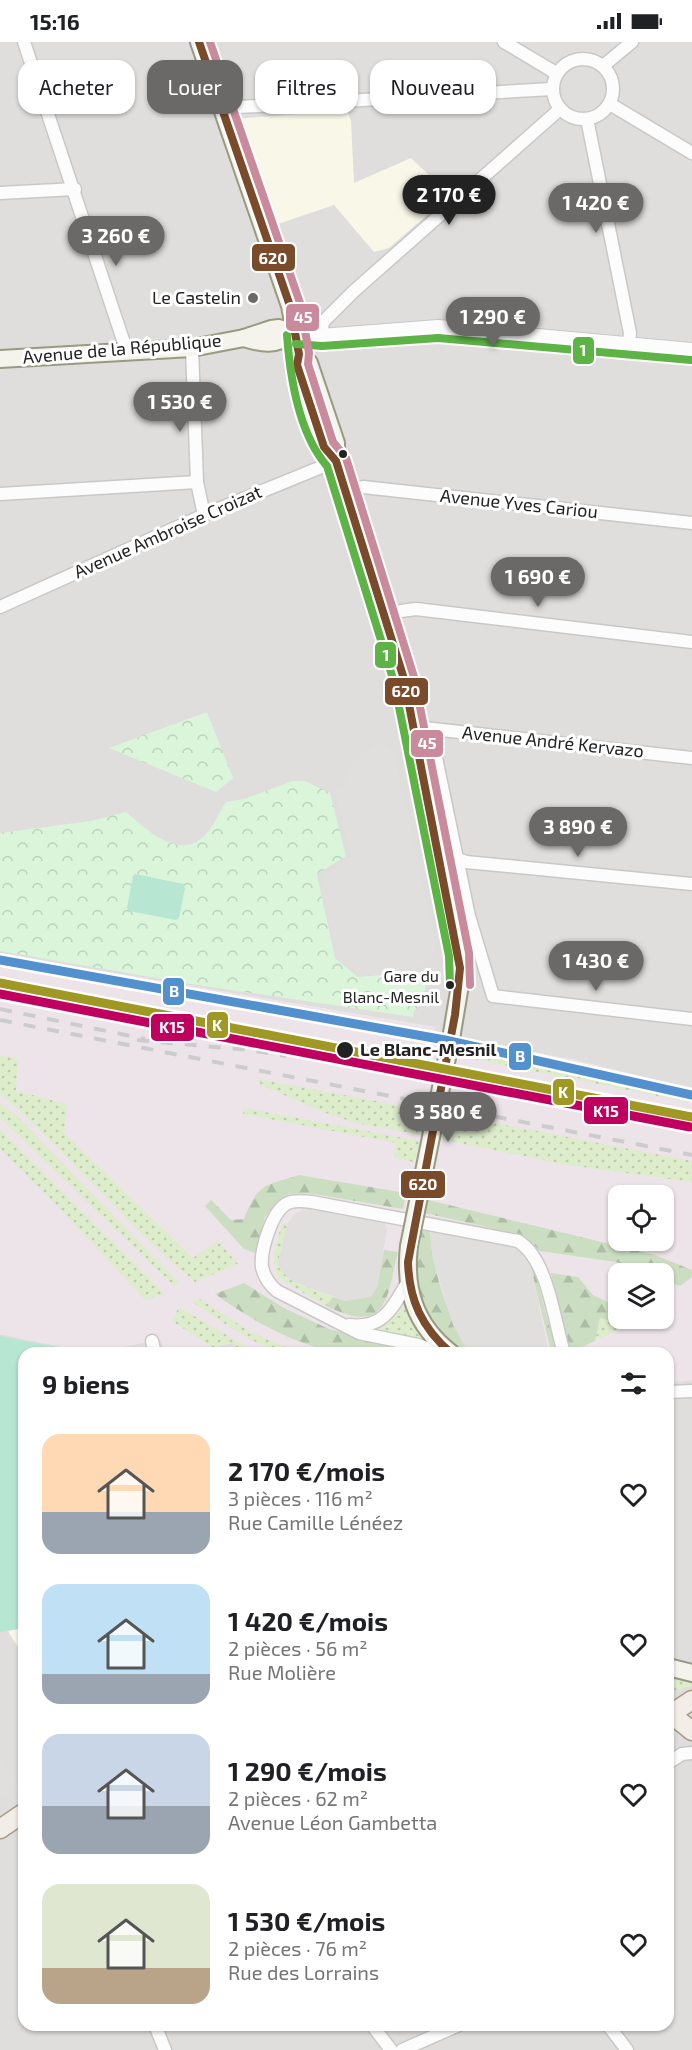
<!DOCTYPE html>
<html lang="fr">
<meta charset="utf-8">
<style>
body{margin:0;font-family:"Exo 2",sans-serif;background:#f2f2f2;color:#202124;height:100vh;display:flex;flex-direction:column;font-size:22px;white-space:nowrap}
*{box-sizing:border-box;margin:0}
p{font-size:20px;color:#757577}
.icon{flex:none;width:33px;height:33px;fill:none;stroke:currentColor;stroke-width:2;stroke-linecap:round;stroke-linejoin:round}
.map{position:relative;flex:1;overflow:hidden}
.sheet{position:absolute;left:18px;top:1305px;width:656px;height:684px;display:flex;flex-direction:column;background:#fff;border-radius:18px;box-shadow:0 2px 4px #0004}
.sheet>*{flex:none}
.hud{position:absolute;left:18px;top:18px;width:657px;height:54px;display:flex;gap:12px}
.tools{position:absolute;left:608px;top:1143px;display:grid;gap:12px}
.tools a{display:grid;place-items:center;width:66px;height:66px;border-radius:12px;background:#fff;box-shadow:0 2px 4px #0004;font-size:30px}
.price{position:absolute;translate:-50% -51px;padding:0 14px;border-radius:21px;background:#6a6968;color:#fff;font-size:20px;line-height:39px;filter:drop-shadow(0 2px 3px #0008)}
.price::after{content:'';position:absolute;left:50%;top:36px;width:18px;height:14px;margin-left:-9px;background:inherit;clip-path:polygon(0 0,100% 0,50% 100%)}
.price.on{background:#222;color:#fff}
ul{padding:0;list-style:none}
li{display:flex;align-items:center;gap:18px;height:150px;padding:0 24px}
li span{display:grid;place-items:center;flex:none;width:168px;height:120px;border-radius:18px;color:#555}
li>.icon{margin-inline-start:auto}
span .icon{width:72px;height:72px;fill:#fffc;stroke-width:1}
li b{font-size:26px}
h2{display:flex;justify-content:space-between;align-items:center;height:72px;padding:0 24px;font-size:26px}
.tag{padding:0 21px;border-radius:18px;background:#fff;box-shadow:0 2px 4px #0004;font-size:21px;line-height:54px}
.tag.on{background:#6a6968;color:#fff}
.status{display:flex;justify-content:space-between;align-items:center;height:42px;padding:0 30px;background:#fff;direction:ltr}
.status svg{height:16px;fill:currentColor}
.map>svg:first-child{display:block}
.residential{fill:#dfdedc}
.education{fill:#f8f7e8}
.railway{fill:#ede4e9;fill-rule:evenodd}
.grass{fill:url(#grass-dots)}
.forest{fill:url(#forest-firs)}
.park{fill:url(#park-crowns)}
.pitch{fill:#b7e6d2}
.parking{fill:#e0dfde}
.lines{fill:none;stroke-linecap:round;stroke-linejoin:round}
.minor-casing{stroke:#c9c8c7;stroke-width:15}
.tertiary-casing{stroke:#c9c8c7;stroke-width:16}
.secondary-casing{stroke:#999a82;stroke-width:20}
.primary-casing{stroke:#a79c86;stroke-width:21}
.minor{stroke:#fdfcfc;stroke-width:12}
.tertiary{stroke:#fdfcfc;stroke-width:14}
.secondary{stroke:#f4f4ed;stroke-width:16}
.primary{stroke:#f3ede7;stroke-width:18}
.rail{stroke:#ccc;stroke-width:4;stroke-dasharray:12 12;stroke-linecap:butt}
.secondary-bridge-casing{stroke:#999a82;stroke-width:20;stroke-linecap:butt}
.secondary-bridge{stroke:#f4f4ed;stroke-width:16}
.bus-1-casing{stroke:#fff;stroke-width:12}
.bus-2-casing{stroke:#fff;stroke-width:12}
.bus-3-casing{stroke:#fff;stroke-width:12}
.bus-1{stroke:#7a4b2a;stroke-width:8}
.bus-2{stroke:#5db345;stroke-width:8}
.bus-3{stroke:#c98a9c;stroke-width:8}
.rail-1-casing{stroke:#fff;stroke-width:14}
.rail-2-casing{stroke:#fff;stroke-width:14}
.rail-3-casing{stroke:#fff;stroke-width:14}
.rail-1{stroke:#5291ce;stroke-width:9}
.rail-2{stroke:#9f9825;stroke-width:9}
.rail-3{stroke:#bf005f;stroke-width:9}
.poi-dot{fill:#6a6968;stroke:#fff;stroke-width:2}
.bus-dot{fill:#222;stroke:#fff;stroke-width:2}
.labels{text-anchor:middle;stroke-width:6;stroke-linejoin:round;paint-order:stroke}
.bus-label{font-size:16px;fill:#222;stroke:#fff;text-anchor:end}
.poi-label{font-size:18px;fill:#222;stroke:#fff;text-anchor:end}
.street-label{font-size:18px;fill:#222;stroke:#fff}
.stop-label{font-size:18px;font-weight:bold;fill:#222;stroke:#fff;text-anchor:start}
.line-badge{stroke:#fff;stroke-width:2}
.badge-label{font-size:16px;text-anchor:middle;font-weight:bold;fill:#fff}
</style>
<div class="status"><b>15:16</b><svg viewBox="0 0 49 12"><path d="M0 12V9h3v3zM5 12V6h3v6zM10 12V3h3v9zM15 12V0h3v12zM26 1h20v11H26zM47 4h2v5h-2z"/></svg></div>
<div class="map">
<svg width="692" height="2008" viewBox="0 0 692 2008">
<defs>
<pattern id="grass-dots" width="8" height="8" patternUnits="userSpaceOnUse" patternTransform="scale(1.5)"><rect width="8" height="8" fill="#ddeccb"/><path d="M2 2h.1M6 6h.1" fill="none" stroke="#bdcaae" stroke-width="1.8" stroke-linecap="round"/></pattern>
<pattern id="forest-firs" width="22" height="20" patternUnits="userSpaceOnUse" patternTransform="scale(1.5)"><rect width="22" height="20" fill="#cbdec1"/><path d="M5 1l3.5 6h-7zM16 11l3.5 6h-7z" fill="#aebea6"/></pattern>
<pattern id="park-crowns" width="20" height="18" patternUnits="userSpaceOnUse" patternTransform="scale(1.5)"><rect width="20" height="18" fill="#daf5da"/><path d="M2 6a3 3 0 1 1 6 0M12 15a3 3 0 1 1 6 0" fill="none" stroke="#bbd2bb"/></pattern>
</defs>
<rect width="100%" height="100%" fill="#f0eeeb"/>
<g class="residential">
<path d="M0 0H692V1047L575 1018 432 999 435 985 0 912Z"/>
<path d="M0 1292 93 1311 162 1297 165 1311H24V1983H668V1340L692 1338V2008H0Z"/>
<path d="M234 1300 236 1311H194L213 1306Z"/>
</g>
<g class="education">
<path d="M347 68 351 79 354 141 411 116 450 153 389 206 374 210 334 163 275 183 235 77Z"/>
<path d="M24 1586V1615L8 1589Z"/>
</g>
<path class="railway" d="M0 912 435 985 433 999 445 1001 459 995 575 1018 692 1047V1338L668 1340V1311H236L234 1300 194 1311H165L161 1297 93 1311 0 1292ZM618 1154H663V1198H618ZM618 1232H663V1276H618Z"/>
<g class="grass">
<path d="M456 1006 579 1032 692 1061 454 1013Z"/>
<path d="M0 1013 18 1017 16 1049 67 1062 64 1091 193 1216 218 1199 238 1222 195 1240C125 1183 69 1110 0 1052Z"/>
<path d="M390 1021 432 1030 431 1038 382 1027Z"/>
<path d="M449 1033 500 1042 474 1045 446 1040Z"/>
<path d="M257 1037 425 1068 422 1093 356 1081 323 1070 261 1043Z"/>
<path d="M533 1056 598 1061 692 1081Z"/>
<path d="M0 1062 17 1074 179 1241 174 1244 0 1076Z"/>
<path d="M244 1066 420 1099 414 1120 394 1116 396 1101 243 1072Z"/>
<path d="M443 1071 692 1119V1140L568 1123 439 1097Z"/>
<path d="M0 1087 164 1251 146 1259 58 1165 0 1107Z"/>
<path d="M282 1181H288L278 1220 292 1239 333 1255 326 1264 278 1236C270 1216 276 1202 282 1181Z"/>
<path d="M200 1257 249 1289 299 1311C260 1311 224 1280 192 1260Z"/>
<path d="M400 1264 405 1266 421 1295 419 1299 364 1286C382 1284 392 1281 400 1264Z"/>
<path d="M179 1265 257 1311H236L234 1300 213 1306 172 1279Z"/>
<path d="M600 1276 626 1283 595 1299Z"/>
<path d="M675 1634 692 1637V1644L675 1649 668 1644 670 1636Z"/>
</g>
<g class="forest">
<path d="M299 1133 406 1151 403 1167 308 1151 289 1152 280 1158 265 1175 255 1211 244 1207 205 1164 211 1158 231 1178 244 1177C258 1141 264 1144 299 1133Z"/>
<path d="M424 1157 655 1213 692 1228V1235L680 1244 663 1238V1232L646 1231 616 1220 540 1209 525 1194 514 1191 424 1171Z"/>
<path d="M420 1188 430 1189C433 1232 448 1274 469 1311H463L451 1301 419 1260 416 1234Z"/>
<path d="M384 1208 398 1210C386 1260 387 1293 326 1264L333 1255 346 1259 377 1245Z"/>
<path d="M533 1223 555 1305H550L531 1226Z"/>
<path d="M551 1231 578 1235 593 1253 618 1265V1276L627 1277 626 1283 600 1276 595 1299 569 1311Z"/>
<path d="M244 1241 284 1266 329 1287 423 1311C397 1311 360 1316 335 1310 292 1301 251 1278 215 1252Z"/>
</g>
<g class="park">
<path d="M207 670 233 736 216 750 109 706Z"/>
<path d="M293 739H305L330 751 346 814 317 832 335 916 358 935 426 929 425 948 421 953 423 960 414 969 413 975 191 942 0 909V791L91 779 126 770C144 785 178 819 203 795 212 787 219 771 226 760L244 757Z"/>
</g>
<g class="pitch">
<path d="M135 832 183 842 185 846 179 876 176 878 129 869 127 866 133 834Z"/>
<path d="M0 1294 86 1311H24V1586L0 1590Z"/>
</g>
<g class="parking">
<path d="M376 700 387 704 394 712 435 899 433 912 425 922 414 928 359 934 337 916 321 833 350 815 334 749 342 746 351 723Z"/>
<path d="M310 1166 384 1179 387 1188 377 1245 371 1255 346 1259 292 1239 280 1228 278 1220 288 1181 295 1171Z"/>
<path d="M430 1189 509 1203 520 1209 531 1226 549 1311H469L453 1283 432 1213Z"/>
<path d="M0 1712 19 1745 0 1755Z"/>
</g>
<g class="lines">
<g class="minor-casing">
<g id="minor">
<path d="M24 0 127 310"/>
<path d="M504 0 556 31"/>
<circle cx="583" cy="47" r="30"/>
<path d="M603 24 632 0"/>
<path d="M610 62 692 111"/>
<path d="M222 66 552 47"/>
<path d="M587 77 630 291 629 302"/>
<path d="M0 151 75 147"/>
<path d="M321 294 323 280 354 249 560 67"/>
<path d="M192 306 197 440 204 473"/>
<path d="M346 449 363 445 692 481"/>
<path d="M0 452 197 440"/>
<path d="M0 565 204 473 336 419"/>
<path d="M386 571 416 567 692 600"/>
<path d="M424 686 692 716"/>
<path d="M430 687 469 874 493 954 692 977"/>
<path d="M455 816 466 820 692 842"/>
<path d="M349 1283C383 1287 392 1267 407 1241"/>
<path d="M152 1299 155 1311"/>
<path d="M440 1311 418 1303 359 1291 277 1249C270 1243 264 1235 262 1225 260 1209 272 1168 288 1161 295 1158 304 1159 312 1160L518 1199C548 1217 554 1279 564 1311"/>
<path d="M668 1350 692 1349"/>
<path d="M668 1721 682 1712 692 1711"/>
<path d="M155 1983 165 2008"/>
<path d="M372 1983 391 2008"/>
<path d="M608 1983 627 2008"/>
<path d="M402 2008 459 1983"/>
</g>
</g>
<g class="tertiary-casing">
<path id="tertiary" d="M297 292 321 294 438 285 692 308"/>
</g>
<g class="secondary-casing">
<g id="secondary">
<path d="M199 0 290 264 299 312 297 323 324 405 336 419"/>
<path d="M244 296C263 302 275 304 292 292"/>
<path d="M299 312 309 321 336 401V419L404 637 459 913 460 943 452 991"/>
<path d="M0 317 192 306 244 296 271 287 279 286 297 292"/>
<path d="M409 1204C404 1248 415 1283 451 1311"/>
<path d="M668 1625 692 1631"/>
</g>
</g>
<g class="primary-casing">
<g id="primary">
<path d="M671 1672 692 1689"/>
<path d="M671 1672 692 1658"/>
<path d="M0 1787 22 1772"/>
</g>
</g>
<use href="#minor" class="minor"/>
<use href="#tertiary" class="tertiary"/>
<use href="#secondary" class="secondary"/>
<use href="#primary" class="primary"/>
<g class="rail">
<path d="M0 967 145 997"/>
<path d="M0 978 692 1113"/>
<path d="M137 998 249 1008 286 1014"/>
</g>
<g class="secondary-bridge-casing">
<path id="secondary-bridge" d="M409 1204 452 991"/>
</g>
<use href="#secondary-bridge" class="secondary-bridge"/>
<g class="bus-1-casing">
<path id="bus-1" d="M199 0 290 264 299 312 297 323 324 405 336 419 404 637 460 926 455 973 408 1220C409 1258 422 1286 451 1311"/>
</g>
<g class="bus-2-casing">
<g id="bus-2">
<path d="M287 293C290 334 299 392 327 424L394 640 449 914 450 943"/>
<path d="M296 302 322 304 438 296 691 318"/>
</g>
</g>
<g class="bus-3-casing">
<path id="bus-3" d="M210 0 300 261 309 311 308 322 333 400 346 416 414 635 469 911 470 943"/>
</g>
<use href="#bus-1" class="bus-1"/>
<use href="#bus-2" class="bus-2"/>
<use href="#bus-3" class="bus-3"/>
<g class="rail-1-casing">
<path id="rail-1" d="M0 918 445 998 692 1053"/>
</g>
<g class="rail-2-casing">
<path id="rail-2" d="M0 941 692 1075"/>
</g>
<g class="rail-3-casing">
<path id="rail-3" d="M0 952 690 1085"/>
</g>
<use href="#rail-1" class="rail-1"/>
<use href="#rail-2" class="rail-2"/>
<use href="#rail-3" class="rail-3"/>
</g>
<circle class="poi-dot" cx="253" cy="256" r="6"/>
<g class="bus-dot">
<circle cx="343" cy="412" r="5"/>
<circle cx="450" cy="943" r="5"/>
<circle cx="345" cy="1008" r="9"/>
</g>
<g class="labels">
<g class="bus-label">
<text x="439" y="940">Gare du<tspan x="439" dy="21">Blanc-Mesnil</tspan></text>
</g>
<g class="poi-label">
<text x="241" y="262">Le Castelin</text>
</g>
<g class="street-label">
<text transform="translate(122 307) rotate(-5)" y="6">Avenue de la République</text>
<text transform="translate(519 462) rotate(6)" y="6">Avenue Yves Cariou</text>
<text transform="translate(168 490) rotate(-24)" y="6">Avenue Ambroise Croizat</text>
<text transform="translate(553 700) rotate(6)" y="6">Avenue André Kervazo</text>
</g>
<g class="stop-label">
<text x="360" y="1014">Le Blanc-Mesnil</text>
</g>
</g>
<g class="line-badge">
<rect x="251" y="201" width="45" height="29" rx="6" fill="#7a4b2a"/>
<rect x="285" y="261" width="35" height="29" rx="6" fill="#c98a9c"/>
<rect x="572" y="294" width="23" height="29" rx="6" fill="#5db345"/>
<rect x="374" y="599" width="23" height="28" rx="6" fill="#5db345"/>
<rect x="384" y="635" width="45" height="29" rx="6" fill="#7a4b2a"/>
<rect x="410" y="687" width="34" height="29" rx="6" fill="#c98a9c"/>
<rect x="162" y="935" width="23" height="29" rx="6" fill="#5291ce"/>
<rect x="206" y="969" width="23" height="28" rx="6" fill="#9f9825"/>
<rect x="150" y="971" width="45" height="29" rx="6" fill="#bf005f"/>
<rect x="508" y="1000" width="24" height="29" rx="6" fill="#5291ce"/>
<rect x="552" y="1036" width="23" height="28" rx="6" fill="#9f9825"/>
<rect x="583" y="1054" width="46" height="29" rx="6" fill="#bf005f"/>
<rect x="400" y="1128" width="46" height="29" rx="6" fill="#7a4b2a"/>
</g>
<g class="badge-label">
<text x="273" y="222">620</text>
<text x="303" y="281">45</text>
<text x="583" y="314">1</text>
<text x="386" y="619">1</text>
<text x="406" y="655">620</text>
<text x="427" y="707">45</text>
<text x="174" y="955">B</text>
<text x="217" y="989">K</text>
<text x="172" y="991">K15</text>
<text x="520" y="1020">B</text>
<text x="563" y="1056">K</text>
<text x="606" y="1075">K15</text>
<text x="423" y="1148">620</text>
</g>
</svg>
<div class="tools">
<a><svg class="icon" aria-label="locate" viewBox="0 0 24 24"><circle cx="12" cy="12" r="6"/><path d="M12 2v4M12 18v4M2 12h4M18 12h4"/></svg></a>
<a><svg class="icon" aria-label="layers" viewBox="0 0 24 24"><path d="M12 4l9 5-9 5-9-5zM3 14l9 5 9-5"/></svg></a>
</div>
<b class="price on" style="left:449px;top:184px">2 170 €</b>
<b class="price" style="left:596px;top:192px">1 420 €</b>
<b class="price" style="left:116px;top:225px">3 260 €</b>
<b class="price" style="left:493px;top:306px">1 290 €</b>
<b class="price" style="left:180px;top:391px">1 530 €</b>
<b class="price" style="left:538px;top:566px">1 690 €</b>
<b class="price" style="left:578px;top:816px">3 890 €</b>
<b class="price" style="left:596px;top:950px">1 430 €</b>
<b class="price" style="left:448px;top:1101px">3 580 €</b>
<div class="hud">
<a class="tag">Acheter</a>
<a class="tag on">Louer</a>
<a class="tag">Filtres</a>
<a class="tag">Nouveau</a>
</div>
<section class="sheet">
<h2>9 biens<svg class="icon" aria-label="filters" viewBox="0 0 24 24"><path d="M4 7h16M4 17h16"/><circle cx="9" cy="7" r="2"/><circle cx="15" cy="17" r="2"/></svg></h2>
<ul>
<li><span style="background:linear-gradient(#ffd9b3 65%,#9aa5b1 0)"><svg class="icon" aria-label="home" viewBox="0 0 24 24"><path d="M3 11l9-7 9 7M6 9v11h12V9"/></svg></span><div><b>2 170 €/mois</b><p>3 pièces · 116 m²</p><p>Rue Camille Lénéez</p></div><svg class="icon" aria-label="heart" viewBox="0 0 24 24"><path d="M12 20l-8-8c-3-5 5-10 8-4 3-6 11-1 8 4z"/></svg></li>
<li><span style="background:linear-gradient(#bfe0f5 75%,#9aa5b1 0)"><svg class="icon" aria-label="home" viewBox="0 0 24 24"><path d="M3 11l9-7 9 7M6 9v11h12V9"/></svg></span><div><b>1 420 €/mois</b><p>2 pièces · 56 m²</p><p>Rue Molière</p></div><svg class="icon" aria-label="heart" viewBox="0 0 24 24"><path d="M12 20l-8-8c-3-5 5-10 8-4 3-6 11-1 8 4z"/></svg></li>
<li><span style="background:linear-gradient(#c9d6e8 60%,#9aa5b1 0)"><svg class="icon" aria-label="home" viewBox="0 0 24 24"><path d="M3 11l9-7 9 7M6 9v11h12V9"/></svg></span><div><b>1 290 €/mois</b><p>2 pièces · 62 m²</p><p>Avenue Léon Gambetta</p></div><svg class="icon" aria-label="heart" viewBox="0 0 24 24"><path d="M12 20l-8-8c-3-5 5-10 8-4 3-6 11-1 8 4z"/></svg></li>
<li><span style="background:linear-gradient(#dfe7d0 70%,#b9a48a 0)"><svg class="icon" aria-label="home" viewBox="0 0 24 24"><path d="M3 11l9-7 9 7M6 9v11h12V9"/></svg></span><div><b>1 530 €/mois</b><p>2 pièces · 76 m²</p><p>Rue des Lorrains</p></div><svg class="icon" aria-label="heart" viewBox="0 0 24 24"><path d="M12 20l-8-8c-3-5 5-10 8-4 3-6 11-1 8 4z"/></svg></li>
</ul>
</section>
</div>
